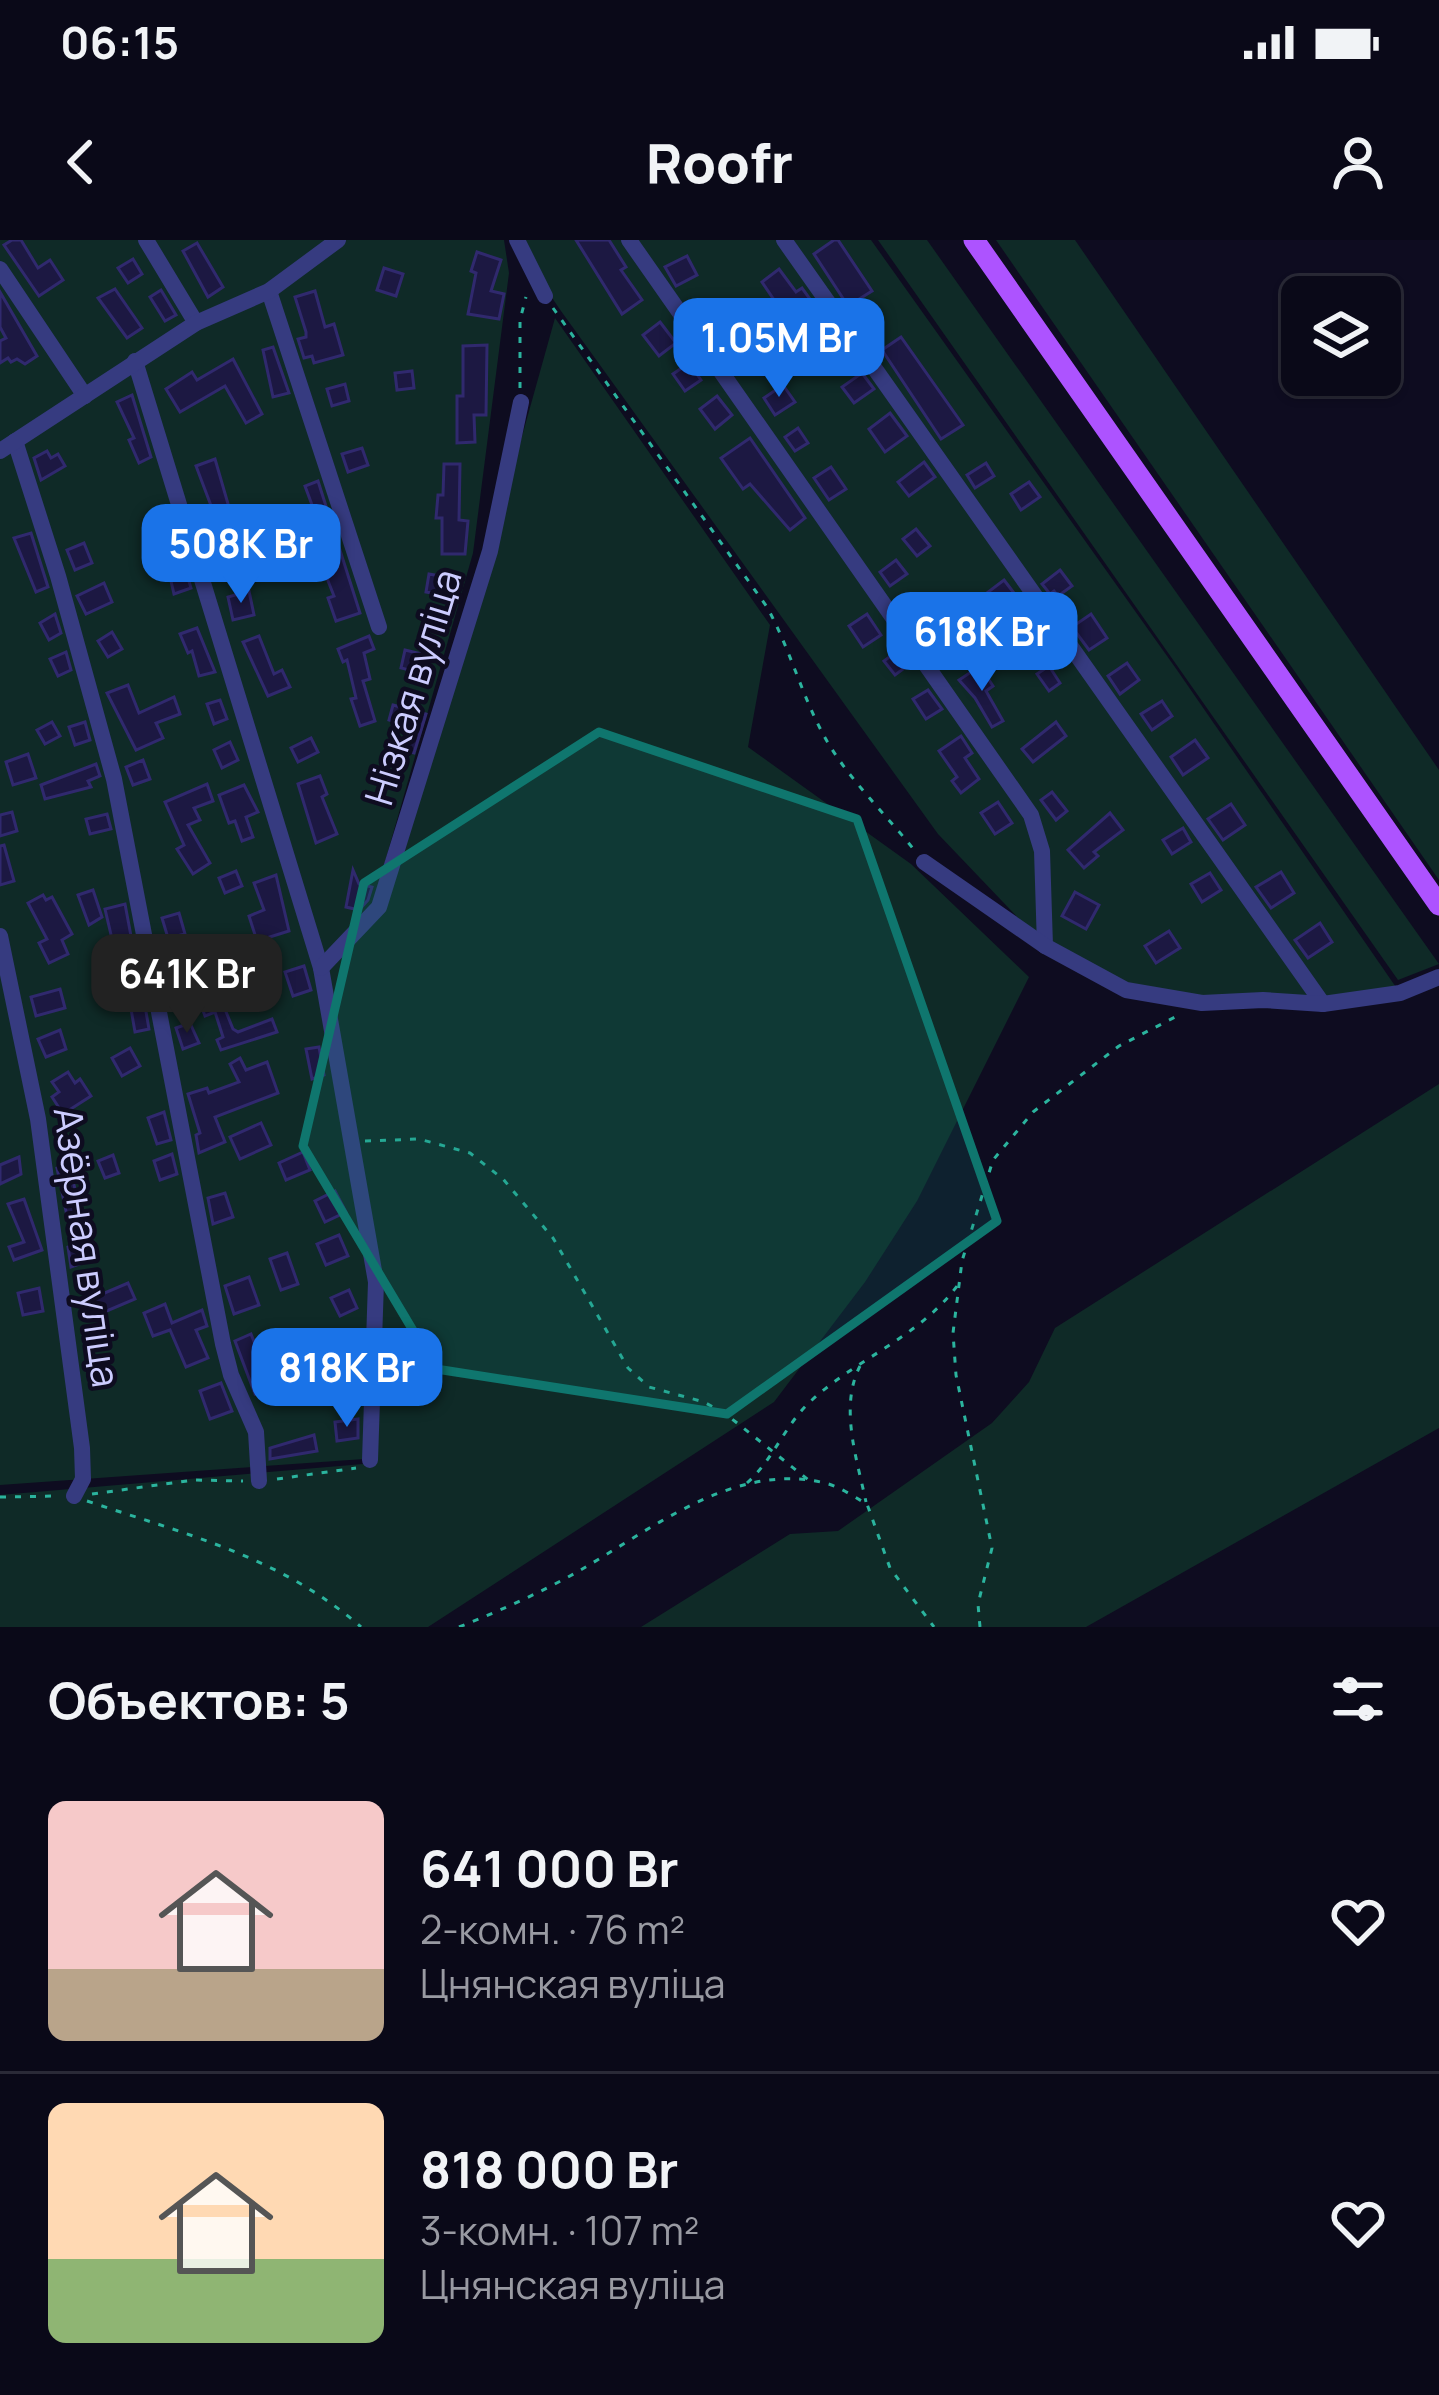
<!DOCTYPE html>
<html lang="ru">
<meta charset="utf-8">
<style>
body{margin:0;font-family:Manrope,sans-serif;background:#181725;color:#f1f3f6;height:100vh;display:flex;flex-direction:column;font-size:45px;white-space:nowrap}
*{box-sizing:border-box;margin:0}
p{font-size:39px;color:#999aa2}
.icon{flex:none;width:66px;height:66px;fill:none;stroke:currentColor;stroke-width:2;stroke-linecap:round;stroke-linejoin:round}
.map{position:relative;height:1387px;overflow:hidden}
.drawer{display:flex;flex-direction:column;background:#0a0918;flex:1}
.drawer>*{flex:none}
.fabs{position:absolute;left:1281px;top:36px;display:grid;gap:24px}
.fabs a{display:grid;place-items:center;width:120px;height:120px;border-radius:18px;background:#0a0918;box-shadow:0 3px 9px #0004,0 0 0 3px #2a2a37;font-size:60px}
.price{position:absolute;translate:-50% -102px;padding:0 27px;border-radius:24px;background:#1a73e8;color:#fff;font-size:39px;line-height:78px;filter:drop-shadow(0 3px 6px #0008)}
.price::after{content:'';position:absolute;left:50%;top:72px;width:36px;height:27px;margin-left:-18px;background:inherit;clip-path:polygon(0 0,100% 0,50% 100%)}
.price.on{background:#222;color:#fff}
ul{padding:0;list-style:none}
li{display:flex;align-items:center;gap:36px;height:300px;padding:0 48px}
li+li{border-top:3px solid #2a2a37}
li span{display:grid;place-items:center;flex:none;width:336px;height:240px;border-radius:18px;color:#555}
li>.icon{margin-inline-start:auto}
span .icon{width:144px;height:144px;fill:#fffc;stroke-width:1}
li b{font-size:51px}
h2{display:flex;justify-content:space-between;align-items:center;height:144px;padding:0 48px;font-size:51px}
.status{display:flex;justify-content:space-between;align-items:center;height:84px;padding:0 60px;background:#0a0918;direction:ltr}
.status svg{height:33px;fill:currentColor}
header{display:flex;justify-content:space-between;align-items:center;height:156px;padding:0 48px;background:#0a0918;font-size:54px;font-weight:800}
.map>svg:first-child{display:block}
.green{fill:#0f2a27}
.building{fill:#1c1842;stroke:#30296e;stroke-width:3}
.lines{fill:none;stroke-linecap:round;stroke-linejoin:round}
.path{stroke:#2bb49e;stroke-width:3;stroke-dasharray:6 9;stroke-linecap:butt}
.minor{stroke:#363b80;stroke-width:16}
.major{stroke:#ad53ff;stroke-width:21}
.marked{fill:#0f766e;fill-opacity:0.2;stroke:#0f766e;stroke-width:9;stroke-linejoin:round}
.labels{text-anchor:middle;stroke-width:9;stroke-linejoin:round;paint-order:stroke}
.street-label{font-size:39px;fill:#ccf;stroke:#0e0c20}
</style>
<div class="status"><b>06:15</b><svg viewBox="0 0 49 12"><path d="M0 12V9h3v3zM5 12V6h3v6zM10 12V3h3v9zM15 12V0h3v12zM26 1h20v11H26zM47 4h2v5h-2z"/></svg></div>
<header><svg class="icon" aria-label="back" viewBox="0 0 24 24"><path d="M15 5l-7 7 7 7"/></svg>Roofr<svg class="icon" aria-label="person" viewBox="0 0 24 24"><circle cx="12" cy="8" r="4"/><path d="M4 21q1-7 8-7t8 7"/></svg></header>
<div class="map">
<svg width="1439" height="1387" viewBox="0 0 1439 1387">
<rect width="100%" height="100%" fill="#0e0c20"/>
<g class="green">
<path d="M0 0H504L509 33 473 313 373 664 321 728 380 667 490 311 555 78 770 385 748 507 911 624 1029 737 917 961 865 1042 774 1162 428 1387H0V1255L363 1224 364 1219 0 1245Z"/>
<path d="M525 0H871L1177 430 1400 753 1323 764 1126 750 1045 706 938 594 561 71 531 27Z"/>
<path d="M878 0H927L1439 724 1398 740Z"/>
<path d="M996 0H1075L1439 530V640Z"/>
<path d="M1439 844V1188L1086 1387H641L790 1294 838 1291 992 1183 1029 1142 1055 1088Z"/>
</g>
<g class="building">
<path d="M12 0H21L38 28 50 20 63 40 39 56 4 5Z"/>
<path d="M576 0H609L626 27 621 30 642 60 622 74Z"/>
<path d="M834 0H838L872 51 848 66 814 14Z"/>
<path d="M197 3 223 47 208 57 183 11Z"/>
<path d="M477 12 501 20 491 51 504 54 499 79 468 74 476 33 471 31Z"/>
<path d="M687 16 697 35 676 46 665 27Z"/>
<path d="M133 19 142 34 128 43 118 28Z"/>
<path d="M384 28 403 34 396 56 377 50Z"/>
<path d="M779 29 796 52 802 48 826 81 821 84 841 114 820 128 762 42Z"/>
<path d="M115 49 142 88 127 98 98 58Z"/>
<path d="M161 50 176 75 165 81 150 57Z"/>
<path d="M315 51 325 87 334 84 343 115 314 123 312 116 304 118 298 99 306 97V92L295 57Z"/>
<path d="M0 52 37 116 25 124 17 119 11 122 8 118 0 123V101L6 98 0 87Z"/>
<path d="M660 82 676 103 659 116 643 95Z"/>
<path d="M901 97 963 185 941 199 882 110Z"/>
<path d="M487 105 486 175H474L475 202 457 203V156H463V106Z"/>
<path d="M273 107 289 153 273 157 263 110Z"/>
<path d="M233 119 262 174 246 183 225 146 180 172 166 149 192 132 197 140Z"/>
<path d="M689 123 701 140 685 151 673 134Z"/>
<path d="M412 131 414 148 397 150 395 133Z"/>
<path d="M862 133 874 149 854 163 842 147Z"/>
<path d="M345 144 349 161 332 166 327 149Z"/>
<path d="M783 145 795 162 775 175 764 158Z"/>
<path d="M132 155 151 217 139 223 129 200 134 198 117 162Z"/>
<path d="M717 156 732 175 715 189 700 169Z"/>
<path d="M890 173 907 196 885 212 869 189Z"/>
<path d="M798 188 808 203 795 211 785 197Z"/>
<path d="M750 198 805 278 790 290 750 244 743 249 721 218Z"/>
<path d="M362 208 368 225 348 232 342 214Z"/>
<path d="M47 211 51 218 58 214 65 226 41 240 34 218Z"/>
<path d="M215 219 235 288 221 292 196 226Z"/>
<path d="M924 222 935 237 909 256 898 242Z"/>
<path d="M986 223 994 236 975 248 967 235Z"/>
<path d="M444 224H460L459 280 468 281 465 314H442V278H436L438 255H443Z"/>
<path d="M831 227 846 249 829 260 814 238Z"/>
<path d="M318 241 360 373 336 381 328 358 334 356 319 318 326 316 309 275 315 273 305 246Z"/>
<path d="M1029 242 1040 257 1021 270 1011 254Z"/>
<path d="M916 289 930 306 917 316 903 299Z"/>
<path d="M31 293 48 347 36 352 14 298Z"/>
<path d="M248 299 254 319 238 323 232 303Z"/>
<path d="M84 303 92 323 75 330 67 310Z"/>
<path d="M179 308 191 348 174 354 165 315Z"/>
<path d="M896 320 907 334 890 346 880 332Z"/>
<path d="M1060 330 1072 346 1058 356 1054 351 1050 354 1042 344Z"/>
<path d="M429 334 446 337 443 355 426 352Z"/>
<path d="M1004 340 1017 357 1003 368 1022 394 1010 403 975 362Z"/>
<path d="M104 343 112 362 86 374 77 356Z"/>
<path d="M249 351 254 375 233 380 228 357Z"/>
<path d="M950 371 963 390 940 406 928 388Z"/>
<path d="M55 374 61 393 49 400 40 383Z"/>
<path d="M867 374 881 395 863 407 849 386Z"/>
<path d="M1091 374 1107 398 1089 410 1072 387Z"/>
<path d="M197 388 215 432 199 436 192 411 188 413 180 394Z"/>
<path d="M112 392 122 409 108 417 98 401Z"/>
<path d="M259 396 274 434 282 430 290 447 268 456 243 402Z"/>
<path d="M369 396 374 409 364 413 370 439 363 441 375 481 360 486 351 459 356 458 347 420 343 422 338 409Z"/>
<path d="M900 409 910 424 895 435 884 421Z"/>
<path d="M405 410 430 416 425 434 401 428Z"/>
<path d="M66 412 71 430 58 436 50 419Z"/>
<path d="M1127 423 1139 440 1120 454 1108 436Z"/>
<path d="M980 426 993 446 986 451 1003 481 992 487 975 458 959 440Z"/>
<path d="M1049 426 1060 443 1049 451 1037 434Z"/>
<path d="M128 445 139 473 174 457 180 474 156 483 163 498 136 510 107 453Z"/>
<path d="M928 450 942 469 926 479 913 459Z"/>
<path d="M220 460 227 479 214 484 207 464Z"/>
<path d="M1162 461 1172 476 1152 490 1141 474Z"/>
<path d="M393 465 426 474 414 513 402 510 409 486 389 480Z"/>
<path d="M52 482 60 496 45 504 37 490Z"/>
<path d="M85 482 90 500 75 505 69 487Z"/>
<path d="M1056 482 1066 496 1033 522 1022 509Z"/>
<path d="M961 496 972 513 965 518 979 539 961 553 952 541 957 537 939 511Z"/>
<path d="M311 498 318 512 298 522 291 508Z"/>
<path d="M1195 500 1208 518 1183 535 1171 517Z"/>
<path d="M230 502 238 520 222 528 214 510Z"/>
<path d="M28 514 36 538 13 545 6 522Z"/>
<path d="M143 520 150 539 133 545 126 527Z"/>
<path d="M96 524 100 536 88 541 91 547 45 559 41 545Z"/>
<path d="M320 536 327 554 322 557 337 594 316 603 298 544Z"/>
<path d="M207 544 213 561 194 568 200 580 188 585 210 623 193 634 177 609 184 605 165 562Z"/>
<path d="M244 545 258 572 246 577 253 597 242 601 235 581 229 583 219 555Z"/>
<path d="M1052 552 1067 571 1056 580 1041 560Z"/>
<path d="M998 562 1012 583 995 594 981 573Z"/>
<path d="M1231 564 1245 585 1223 600 1208 579Z"/>
<path d="M12 572 17 591 0 596V575Z"/>
<path d="M1110 573 1123 590 1094 612 1098 616 1084 628 1068 610Z"/>
<path d="M107 574 111 589 90 594 86 579Z"/>
<path d="M1183 588 1191 602 1172 614 1163 600Z"/>
<path d="M4 605 14 641 0 645V606Z"/>
<path d="M353 630 359 644 372 647 368 660 359 670 346 667Z"/>
<path d="M236 631 242 646 225 653 219 638Z"/>
<path d="M1281 632 1294 653 1271 668 1256 647Z"/>
<path d="M1210 633 1221 650 1202 662 1191 644Z"/>
<path d="M276 635 289 691 257 701 249 676 264 670 254 643Z"/>
<path d="M93 650 102 677 89 685 78 655Z"/>
<path d="M1075 652 1099 665 1086 689 1062 676Z"/>
<path d="M43 655 46 660 52 657 72 694 62 700 68 714 49 723 39 703 47 699 28 663Z"/>
<path d="M125 664 134 712 116 716 105 669Z"/>
<path d="M179 673 185 694 168 698 162 678Z"/>
<path d="M1320 683 1332 702 1308 718 1295 700Z"/>
<path d="M1169 691 1180 708 1156 723 1145 706Z"/>
<path d="M189 713 198 733 184 740 174 721Z"/>
<path d="M304 726 311 750 293 756 285 732Z"/>
<path d="M216 747 233 789 238 792 272 779 277 792 221 810 217 800 223 797 215 772 205 776 197 754Z"/>
<path d="M60 749 65 768 36 776 31 757Z"/>
<path d="M145 766 149 789 135 792 131 769Z"/>
<path d="M190 783 199 803 183 809 176 788Z"/>
<path d="M60 790 66 809 46 817 38 799Z"/>
<path d="M319 807 324 835 312 839 306 809Z"/>
<path d="M130 808 140 826 122 836 112 818Z"/>
<path d="M240 818 246 830 267 822 278 853 215 877 225 902 199 913 196 895 200 893 188 854 207 848 209 853 239 842 230 824Z"/>
<path d="M68 832 75 843 80 839 91 856 63 874 52 857 59 852 52 842Z"/>
<path d="M164 872 171 900 157 904 148 878Z"/>
<path d="M261 883 271 905 240 919 230 897Z"/>
<path d="M303 912 310 930 286 940 279 923Z"/>
<path d="M172 914 177 934 160 940 154 921Z"/>
<path d="M113 915 119 933 105 938 98 921Z"/>
<path d="M19 917 21 934 0 944V925Z"/>
<path d="M69 925 81 973 67 976 57 928Z"/>
<path d="M335 951 346 972 325 982 315 961Z"/>
<path d="M225 953 233 977 213 984 208 958Z"/>
<path d="M24 959 42 1010 14 1020 9 1007 24 1002 8 964Z"/>
<path d="M339 995 348 1016 326 1025 317 1004Z"/>
<path d="M89 1000 96 1018 71 1027 68 1007Z"/>
<path d="M287 1013 298 1044 281 1050 270 1019Z"/>
<path d="M249 1037 259 1065 234 1074 225 1046Z"/>
<path d="M128 1043 135 1059 95 1076 88 1060Z"/>
<path d="M39 1048 43 1071 23 1075 18 1053Z"/>
<path d="M349 1050 357 1068 340 1076 331 1058Z"/>
<path d="M165 1064 172 1083 202 1070 207 1086 196 1090 208 1118 186 1127 170 1090 153 1096 144 1073Z"/>
<path d="M346 1090 356 1112 334 1122 324 1100Z"/>
<path d="M251 1094 272 1147 255 1154 235 1101Z"/>
<path d="M348 1127 355 1145 330 1156 322 1138Z"/>
<path d="M221 1143 232 1171 210 1179 200 1151Z"/>
<path d="M358 1179V1198L337 1201 335 1182Z"/>
<path d="M314 1195 317 1211 270 1219V1208Z"/>
</g>
<g class="lines">
<g class="path">
<path d="M553 68 767 367C790 409 801 453 823 494 846 537 885 573 915 611"/>
<path d="M520 148V80L526 57"/>
<path d="M365 901 419 899 470 913 503 939 553 998 628 1128 649 1147 704 1162 727 1175 811 1242"/>
<path d="M860 1126C839 1167 857 1219 866 1262"/>
<path d="M277 1239 356 1228"/>
<path d="M747 1243C774 1219 785 1184 812 1160 859 1117 922 1096 960 1042"/>
<path d="M92 1254 194 1240 243 1241"/>
<path d="M0 1257 58 1256"/>
<path d="M87 1261C185 1294 281 1317 361 1387"/>
<path d="M459 1387C499 1371 540 1353 577 1332 651 1290 734 1221 825 1243 839 1246 854 1257 867 1264L890 1328 934 1387"/>
<path d="M980 1387 978 1364 992 1308 956 1135 953 1093 962 1021 993 920 1033 872 1119 806 1179 775"/>
</g>
<g class="minor">
<path d="M146 0 196 83"/>
<path d="M517 0 545 56"/>
<path d="M629 0 1031 575 1042 611 1045 706"/>
<path d="M784 0 1323 764"/>
<path d="M0 29 85 156"/>
<path d="M269 51 379 387"/>
<path d="M135 121 321 728 376 1042 370 1220"/>
<path d="M15 201 58 336 114 539 223 1104 231 1135 256 1192 259 1241"/>
<path d="M0 211 196 83 269 51 338 0"/>
<path d="M924 622 1045 706 1126 750 1202 763 1263 760 1323 764 1400 753 1439 737"/>
<path d="M0 696 38 879 82 1208 83 1239 74 1256"/>
<path d="M321 728 379 667 490 311 521 162"/>
</g>
<path class="major" d="M974 0 1439 665"/>
</g>
<path class="marked" d="M599 492 857 579 997 981 727 1174 436 1129 303 906 364 643Z"/>
<g class="labels">
<g class="street-label">
<text transform="translate(413 447) rotate(-73)" y="14">Нізкая вуліца</text>
<text transform="translate(87 1007) rotate(82)" y="14">Азёрная вуліца</text>
</g>
</g>
</svg>
<div class="fabs">
<a><svg class="icon" aria-label="layers" viewBox="0 0 24 24"><path d="M12 4l9 5-9 5-9-5zM3 14l9 5 9-5"/></svg></a>
</div>
<b class="price" style="left:779px;top:160px">1.05M Br</b>
<b class="price" style="left:241px;top:366px">508K Br</b>
<b class="price" style="left:982px;top:454px">618K Br</b>
<b class="price on" style="left:187px;top:796px">641K Br</b>
<b class="price" style="left:347px;top:1190px">818K Br</b>
</div>
<section class="drawer">
<h2>Объектов: 5<svg class="icon" aria-label="filters" viewBox="0 0 24 24"><path d="M4 7h16M4 17h16"/><circle cx="9" cy="7" r="2"/><circle cx="15" cy="17" r="2"/></svg></h2>
<ul>
<li><span style="background:linear-gradient(#f6c9c9 70%,#b9a48a 0)"><svg class="icon" aria-label="home" viewBox="0 0 24 24"><path d="M3 11l9-7 9 7M6 9v11h12V9"/></svg></span><div><b>641 000 Br</b><p>2-комн. · 76 m²</p><p>Цнянская вуліца</p></div><svg class="icon" aria-label="heart" viewBox="0 0 24 24"><path d="M12 20l-8-8c-3-5 5-10 8-4 3-6 11-1 8 4z"/></svg></li>
<li><span style="background:linear-gradient(#ffd9b3 65%,#8fb573 0)"><svg class="icon" aria-label="home" viewBox="0 0 24 24"><path d="M3 11l9-7 9 7M6 9v11h12V9"/></svg></span><div><b>818 000 Br</b><p>3-комн. · 107 m²</p><p>Цнянская вуліца</p></div><svg class="icon" aria-label="heart" viewBox="0 0 24 24"><path d="M12 20l-8-8c-3-5 5-10 8-4 3-6 11-1 8 4z"/></svg></li>
</ul>
</section>
